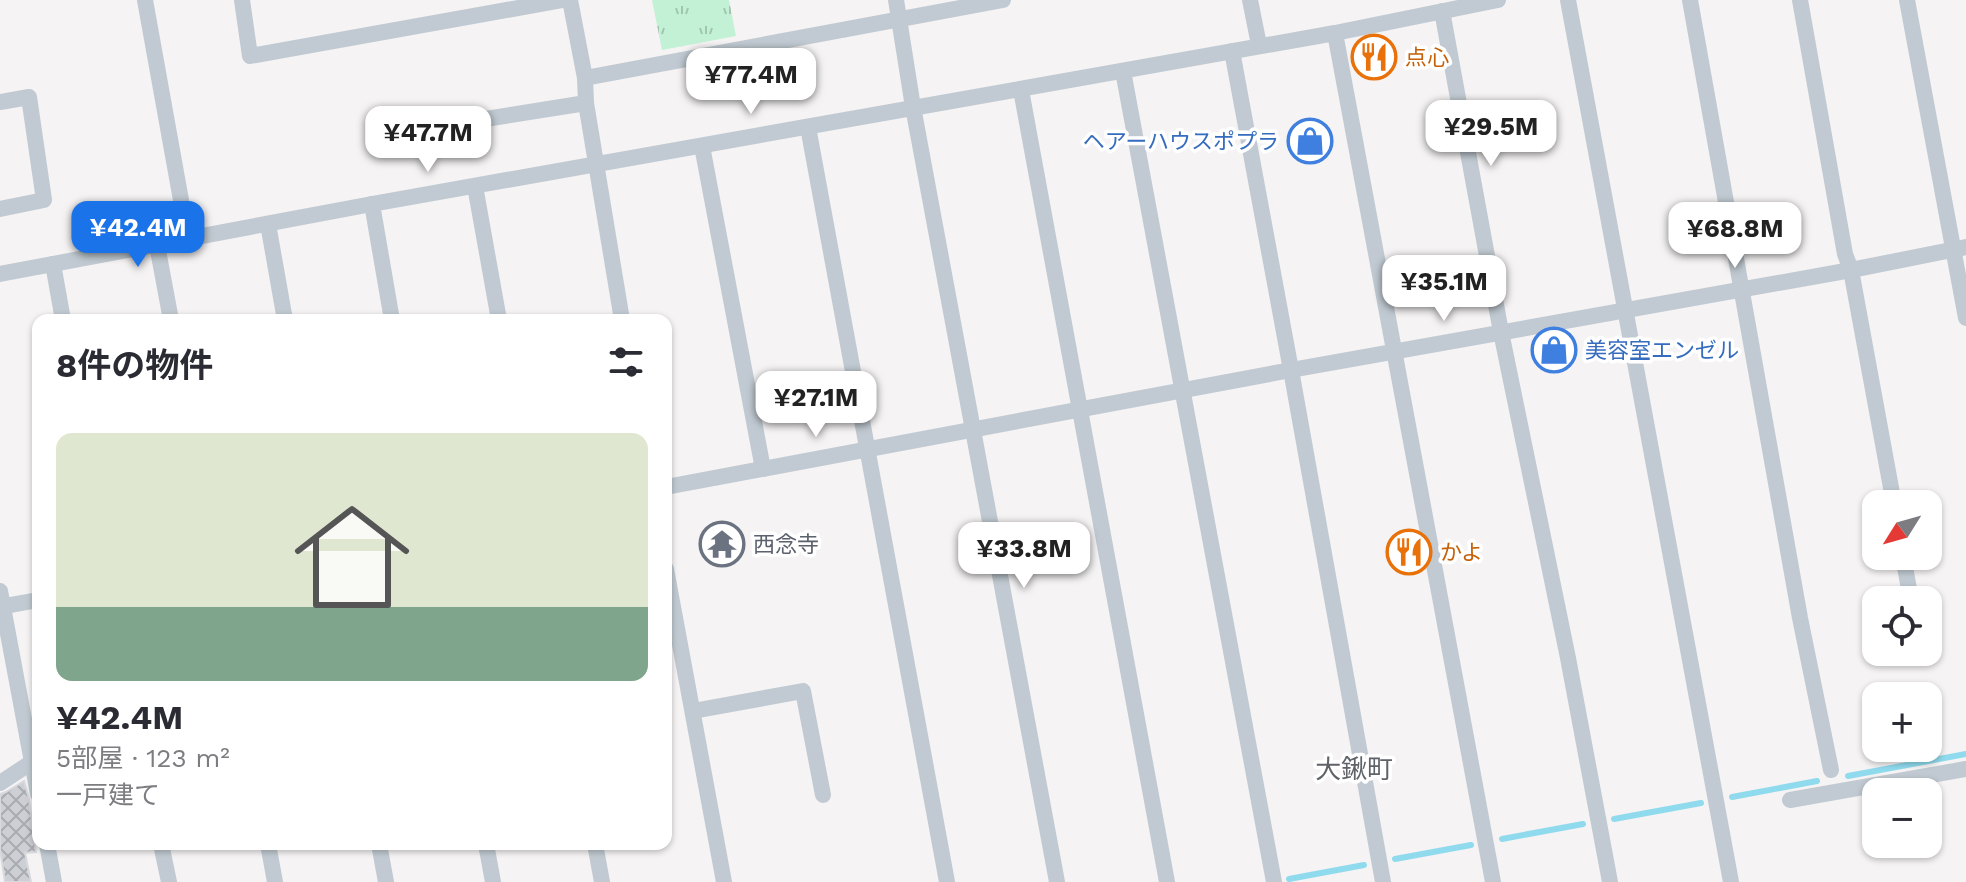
<!DOCTYPE html>
<html lang="ja">
<meta charset="utf-8">
<style>
body{margin:0;font-family:"Work Sans","Noto Sans JP",sans-serif;background:#f2f2f3;color:#2b2b33;height:100vh;display:flex;flex-direction:column;font-size:30px;white-space:nowrap}
*{box-sizing:border-box;margin:0}
p{font-size:26px;color:#7c7c81}
.icon{flex:none;width:44px;height:44px;fill:none;stroke:currentColor;stroke-width:2;stroke-linecap:round;stroke-linejoin:round}
.map{position:relative;flex:1;overflow:hidden}
.details{position:absolute;left:32px;top:314px;width:640px;height:536px;display:flex;flex-direction:column;background:#fff;border-radius:16px;box-shadow:0 2px 6px #0004}
.details>*{flex:none}
.needle{width:52px;rotate:233deg}
.controls{position:absolute;left:1862px;top:490px;display:grid;gap:16px}
.controls a{display:grid;place-items:center;width:80px;height:80px;border-radius:16px;background:#fff;box-shadow:0 2px 6px #0004;font-size:40px}
.price{position:absolute;translate:-50% -68px;padding:0 18px;border-radius:16px;background:#fff;color:#222;font-size:26px;line-height:52px;filter:drop-shadow(0 2px 4px #0008)}
.price::after{content:'';position:absolute;left:50%;top:48px;width:24px;height:18px;margin-left:-12px;background:inherit;clip-path:polygon(0 0,100% 0,50% 100%)}
.price.selected{background:#1a73e8;color:#fff}
ul{padding:0;list-style:none}
li{display:grid;align-content:center;gap:16px;height:424px;padding:0 24px}
li+li{border-top:2px solid #e1e1e2}
li span{display:grid;place-items:center;height:248px;border-radius:16px;color:#555}
li>.icon{margin-inline-start:auto}
span .icon{width:144px;height:144px;fill:#fffc;stroke-width:1}
li b{font-size:34px}
h2{display:flex;justify-content:space-between;align-items:center;height:96px;padding:0 24px;font-size:34px}
.map>svg:first-child{display:block}
.park{fill:url(#park-tufts)}
.lines{fill:none;stroke-linecap:round;stroke-linejoin:round}
.stream{stroke:#90daee;stroke-width:6}
.building{fill:url(#building-cross-hatch);stroke:#d7d9de;stroke-width:2}
.minor{stroke:#c1cad2;stroke-width:16}
.labels{text-anchor:middle;stroke-width:7;stroke-linejoin:round;paint-order:stroke}
.food-label{font-size:22px;fill:#c56008;stroke:#fff;text-anchor:start}
.shop-label{font-size:22px;fill:#366cbe;stroke:#fff;text-anchor:end}
.worship-label{font-size:22px;fill:#5b616d;stroke:#fff;text-anchor:start}
.quarter-label{font-size:26px;fill:#5f6368;stroke:#fff}
</style>
<div class="map">
<svg width="1966" height="882" viewBox="0 0 1966 882">
<defs>
<pattern id="park-tufts" width="24" height="20" patternUnits="userSpaceOnUse" patternTransform="scale(2)"><rect width="24" height="20" fill="#c3f1d5"/><path d="M3 7l-1-3M5 7V3M7 7l1-3M15 17l-1-3M17 17v-4M19 17l1-3" fill="none" stroke="#a0c6b0"/></pattern>
<pattern id="building-cross-hatch" width="8" height="8" patternUnits="userSpaceOnUse" patternTransform="scale(2)"><rect width="8" height="8" fill="#cdcfd5"/><path d="M0 0l8 8M0 8l8-8" fill="none" stroke="#a8abb0"/></pattern>
</defs>
<rect width="100%" height="100%" fill="#f5f3f3"/>
<path class="park" d="M652 0H729L736 36 662 50Z"/>
<g class="lines">
<g class="stream">
<path d="M1848 776 1966 754"/>
<path d="M1732 797 1817 781"/>
<path d="M1614 819 1701 803"/>
<path d="M1502 839 1583 824"/>
<path d="M1395 859 1471 845"/>
<path d="M1289 879 1364 865"/>
</g>
</g>
<path class="building" d="M24 781 29 799 36 852 25 853 31 882H5L0 849V794L6 792Z"/>
<g class="lines">
<g class="minor">
<path d="M145 0 188 239"/>
<path d="M242 0 250 56 563 0"/>
<path d="M570 0 585 78 586 103 622 320"/>
<path d="M896 0 913 107 1057 882"/>
<path d="M1250 0 1259 45"/>
<path d="M1568 0 1731 882"/>
<path d="M1690 0 1800 618 1831 770"/>
<path d="M1800 0 1845 254 1851 270 1894 504"/>
<path d="M1907 0 1966 318"/>
<path d="M1442 11 1501 332 1568 658 1610 882"/>
<path d="M1335 33 1493 882"/>
<path d="M1232 51 1291 370 1383 882"/>
<path d="M1123 71 1274 882"/>
<path d="M585 78 1003 0"/>
<path d="M1021 90 1167 882"/>
<path d="M0 102 29 97 44 200 0 209"/>
<path d="M435 127 586 103"/>
<path d="M808 127 947 882"/>
<path d="M702 146 763 469"/>
<path d="M475 186 499 320"/>
<path d="M372 204 392 320"/>
<path d="M268 224 285 320"/>
<path d="M157 245 171 320"/>
<path d="M53 264 63 320"/>
<path d="M0 274 372 204 1335 33 1498 0"/>
<path d="M666 487 1291 370 1851 270 1966 247"/>
<path d="M1903 556 1911 600"/>
<path d="M666 569 724 882"/>
<path d="M0 591 38 794"/>
<path d="M0 607 38 600"/>
<path d="M693 711 803 691 823 795"/>
<path d="M0 783 32 762"/>
<path d="M1790 800 1966 769"/>
<path d="M47 844 54 882"/>
<path d="M161 844 169 882"/>
<path d="M268 844 275 882"/>
<path d="M379 844 386 882"/>
<path d="M486 844 493 882"/>
<path d="M595 844 602 882"/>
</g>
</g>
<defs>
<g id="restaurant-ring" transform="scale(2.3)"><circle r="9.5" fill="#fff" stroke="#e8710a" stroke-width="1.5"/><path d="M-5-6h1v4h1v-4h1v4h1v-4h1v5L-1.5 .5V6h-2V.5L-5-1ZM5-6V6H3V1.5H1.5Q1.5-4 5-6Z" fill="#e8710a"/></g>
<g id="shop-ring" transform="scale(2.3)"><circle r="9.5" fill="#fff" stroke="#3f7fe0" stroke-width="1.5"/><path d="M-5-2.5h2.3a2.7 3.5 0 0 1 5.4 0H5L5.5 6h-11ZM-1.5-2.5h3a1.5 2.3 0 0 0-3 0Z" fill="#3f7fe0"/></g>
<g id="temple-ring" transform="scale(2.3)"><circle r="9.5" fill="#fff" stroke="#6b7280" stroke-width="1.5"/><path d="M0-6L5-2H3V0L6.5 2.5H4V6H1.5V3h-3V6H-4V2.5H-6.5L-3 0V-2H-5Z" fill="#6b7280"/></g>
</defs>
<g fill-rule="evenodd">
<use href="#restaurant-ring" x="1374" y="57"/>
<use href="#shop-ring" x="1310" y="141"/>
<use href="#shop-ring" x="1554" y="350"/>
<use href="#temple-ring" x="722" y="544"/>
<use href="#restaurant-ring" x="1409" y="552"/>
</g>
<g class="labels">
<g class="food-label">
<text x="1405" y="65">点心</text>
<text x="1440" y="560">かよ</text>
</g>
<g class="shop-label">
<text x="1279" y="149">ヘアーハウスポプラ</text>
<text x="1585" y="358" text-anchor="start">美容室エンゼル</text>
</g>
<g class="worship-label">
<text x="753" y="552">西念寺</text>
</g>
<g class="quarter-label">
<text x="1354" y="778">大鍬町</text>
</g>
</g>
</svg>
<div class="controls">
<a><svg class="needle" viewBox="-14 -14 28 28"><path d="M0-13l5 13h-10z" fill="#e53935"/><path d="M0 13l5-13h-10z" fill="#7c7c81"/></svg></a>
<a><svg class="icon" aria-label="locate" viewBox="0 0 24 24"><circle cx="12" cy="12" r="6"/><path d="M12 2v4M12 18v4M2 12h4M18 12h4"/></svg></a>
<a>+</a>
<a>−</a>
</div>
<b class="price" style="left:751px;top:116px">¥77.4M</b>
<b class="price" style="left:1491px;top:168px">¥29.5M</b>
<b class="price" style="left:428px;top:174px">¥47.7M</b>
<b class="price selected" style="left:138px;top:269px">¥42.4M</b>
<b class="price" style="left:1735px;top:270px">¥68.8M</b>
<b class="price" style="left:1444px;top:323px">¥35.1M</b>
<b class="price" style="left:816px;top:439px">¥27.1M</b>
<b class="price" style="left:1024px;top:590px">¥33.8M</b>
<section class="details">
<h2>8件の物件<svg class="icon" aria-label="filters" viewBox="0 0 24 24"><path d="M4 7h16M4 17h16"/><circle cx="9" cy="7" r="2"/><circle cx="15" cy="17" r="2"/></svg></h2>
<ul>
<li><span style="background:linear-gradient(#dfe7d0 70%,#7fa58c 0)"><svg class="icon" aria-label="home" viewBox="0 0 24 24"><path d="M3 11l9-7 9 7M6 9v11h12V9"/></svg></span><div><b>¥42.4M</b><p>5部屋 · 123 m²</p><p>一戸建て</p></div></li>
</ul>
</section>
</div>
